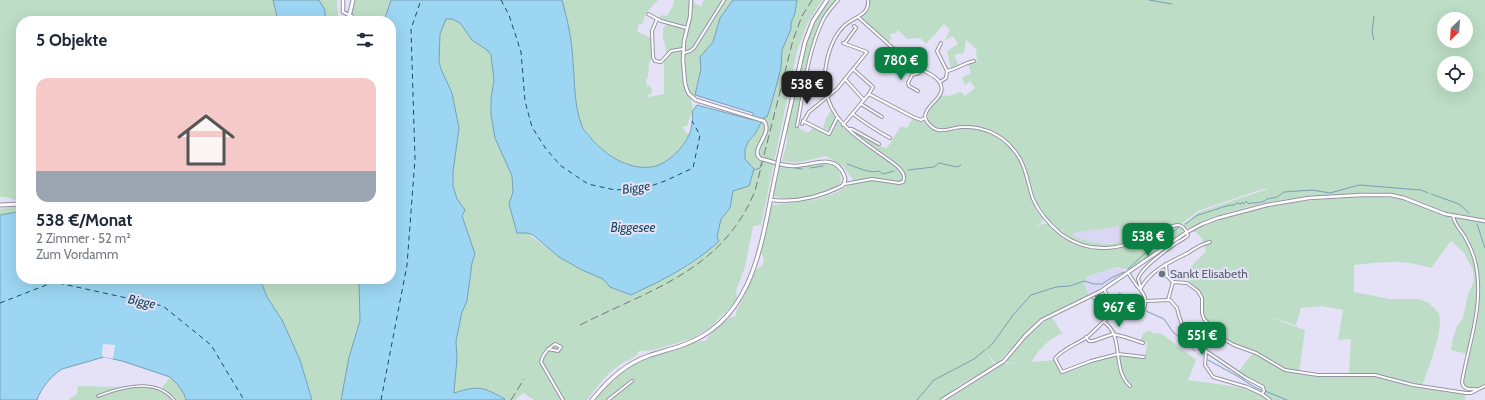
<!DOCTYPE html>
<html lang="de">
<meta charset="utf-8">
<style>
body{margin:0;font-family:Cabin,sans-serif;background:#f2f2f3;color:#1f2937;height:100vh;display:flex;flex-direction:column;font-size:15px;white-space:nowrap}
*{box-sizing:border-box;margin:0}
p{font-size:13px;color:#747a83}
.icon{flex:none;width:22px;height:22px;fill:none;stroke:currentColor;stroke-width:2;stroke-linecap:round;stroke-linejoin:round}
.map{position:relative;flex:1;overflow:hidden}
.panel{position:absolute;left:16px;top:16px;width:380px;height:268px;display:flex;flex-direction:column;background:#fff;border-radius:16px;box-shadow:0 4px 16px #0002}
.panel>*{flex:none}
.needle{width:26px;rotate:205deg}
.tools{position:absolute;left:1437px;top:12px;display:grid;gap:8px}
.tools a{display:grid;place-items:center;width:36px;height:36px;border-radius:50%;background:#fff;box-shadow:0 4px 16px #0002;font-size:20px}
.price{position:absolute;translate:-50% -34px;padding:0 9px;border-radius:8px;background:#0b8043;color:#fff;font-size:13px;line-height:26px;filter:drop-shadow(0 1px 2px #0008)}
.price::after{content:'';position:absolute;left:50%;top:24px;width:12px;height:9px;margin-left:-6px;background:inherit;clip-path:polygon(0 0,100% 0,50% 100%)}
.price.active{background:#222;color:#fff}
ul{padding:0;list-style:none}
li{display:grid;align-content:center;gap:8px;height:212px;padding:0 20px}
li span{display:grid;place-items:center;height:124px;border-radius:12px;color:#555}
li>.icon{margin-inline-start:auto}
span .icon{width:72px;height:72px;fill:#fffc;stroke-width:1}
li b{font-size:17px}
h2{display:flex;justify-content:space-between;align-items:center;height:48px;padding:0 20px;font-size:17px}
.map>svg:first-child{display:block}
.built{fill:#dad7f4}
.green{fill:#bdddc6;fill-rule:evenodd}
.water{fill:#9cd6f3;stroke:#77a0b6}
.pier{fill:#e5e2f7}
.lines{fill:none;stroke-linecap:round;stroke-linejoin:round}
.stream{stroke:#77a0b6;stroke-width:1}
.ferry{stroke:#1c4b5f;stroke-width:1;stroke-dasharray:5 4;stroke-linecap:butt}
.pedestrian-casing{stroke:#9492a5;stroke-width:3.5}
.minor-casing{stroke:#9492a5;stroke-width:4}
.tertiary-casing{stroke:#9492a5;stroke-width:4.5}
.secondary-casing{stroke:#9492a5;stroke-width:5}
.pedestrian{stroke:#fff;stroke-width:1.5}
.minor{stroke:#fff;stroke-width:2}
.tertiary{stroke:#fff;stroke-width:2.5}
.secondary{stroke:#fff;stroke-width:3}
.rail{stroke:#767582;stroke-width:1;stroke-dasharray:8 4;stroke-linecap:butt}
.tertiary-bridge-casing{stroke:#9492a5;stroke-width:4.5;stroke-linecap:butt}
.secondary-bridge-casing{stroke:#9492a5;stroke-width:5;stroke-linecap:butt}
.tertiary-bridge{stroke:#fff;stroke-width:2.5}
.secondary-bridge{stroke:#fff;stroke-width:3}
.worship-dot{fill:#6b7280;stroke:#e5e2f7;stroke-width:1.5}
.labels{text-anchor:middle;stroke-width:4;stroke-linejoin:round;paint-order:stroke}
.worship-label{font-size:12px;fill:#5b616d;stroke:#e5e2f7;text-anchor:start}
.water-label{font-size:13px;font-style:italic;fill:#1c4b5f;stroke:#e5e2f7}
</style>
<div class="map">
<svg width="1485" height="400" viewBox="0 0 1485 400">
<rect width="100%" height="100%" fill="#e5e2f7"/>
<g class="built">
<path d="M1119 226 1121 240 1118 242 1101 244 1086 241 1073 236V233Z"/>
<path d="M1117 268 1123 269 1124 273 1089 296 1084 282 1087 281 1086 278 1107 270Z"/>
</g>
<g class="green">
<path d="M0 0H273L278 21H21V201C13 202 10 195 0 197Z"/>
<path d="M319 0H337L338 21 327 20Z"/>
<path d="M354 0H391L384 21H350Z"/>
<path d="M562 0H658L646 13 642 24H639L637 31 651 38 652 57 649 64 648 77 646 80 647 86H650L652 90V94L648 95V97L664 94V60L667 58 664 40H663V29L667 23 657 19 662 15 667 16 673 6 674 0H694V3L701 6 704 0H733L720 18 713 42 700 57 701 69 695 95 690 94 694 114 693 117 690 116 687 127 683 126V129L689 135C675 156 661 173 633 166 615 161 601 149 589 135 587 132 583 129 582 126 574 106 575 83 573 63 572 41 568 21 562 0Z"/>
<path d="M797 0H822L808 22 797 51 761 225 753 226 745 267 736 291 737 299 735 302 711 327 693 338 654 350 639 351C636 358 631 359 624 362 608 372 598 385 587 400H534L523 393 515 400H504L505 398C483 387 477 386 454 393L457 359 456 341 462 312 467 301 472 263 475 254 462 216 465 210 457 199 453 186 452 93 441 69 439 62 440 34 446 19H452L460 23 472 40 487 50 491 55 494 80 491 99V115L495 138 512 176 513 192 509 204 527 233 559 257 582 270 603 279 610 287 631 295 682 270 696 261 717 237 721 219 730 208 733 191 745 159V149L746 144 754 136 765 116 782 61V50L791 29V23L795 13Z"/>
<path d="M831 0H836C832 6 826 11 823 18 806 46 802 94 796 127L808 133 813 128 830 136 836 123 838 122 847 131C862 130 873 145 887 148L901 126 907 128 913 118 924 122 933 130 937 131 969 127 989 132 1006 142 1019 158 1033 200 1043 219 1041 223 1036 228 1042 224H1048L1061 234 1066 225 1061 232C1050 222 1040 212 1035 198 1025 174 1025 151 1000 136 990 130 979 126 968 126 954 126 937 135 928 121V113L941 95 948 96 961 92 965 96 975 88 970 81 965 85 962 78 971 73 968 62 977 61 976 49 966 40 964 53 954 55 959 66 951 69 947 51 958 44 953 36 945 40 950 30 944 24 926 44 920 38 907 39 898 30 896 33 890 34V36L892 38 888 42 861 19 870 8V0H1485V219C1470 218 1452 216 1437 210 1423 204 1410 197 1395 194 1380 192 1364 193 1349 194 1296 196 1237 204 1189 228L1186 227 1184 225 1185 223 1199 212 1268 189H1263L1198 211 1181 224 1183 229 1182 233 1129 270 1117 267 1086 277 1087 281 1084 282 1089 296 1058 310 1035 324 997 363H995L985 350 994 365 958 386 940 400H595C610 381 627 365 651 357 660 354 669 352 678 349 687 347 696 340 705 341 710 333 723 324 731 317H734L736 316V311L743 299 756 269 762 266 764 259 761 252 770 210 773 205 814 200 833 194 852 184 853 180 843 166 826 156C810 159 799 165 782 161L787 143V131C794 95 800 45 820 15 823 10 827 5 831 0ZM1444 19H1466V41H1444ZM1444 63H1466V85H1444ZM1119 226 1121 240C1109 249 1086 241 1073 236V233Z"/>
<path d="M831 110 836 118 830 131 823 128 826 118Z"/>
<path d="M822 163C836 163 840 168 841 182 832 194 787 203 774 196L773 193 780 165 791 167Z"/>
<path d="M1375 196 1405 199 1450 217C1454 226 1462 232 1467 242 1485 280 1476 314 1468 354L1451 350 1453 338 1457 326 1463 318 1468 295 1474 281 1473 270 1464 253 1451 241 1431 268C1403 259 1382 262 1354 265V292L1390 299H1419L1429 303 1439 313C1444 330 1428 369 1422 386L1408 384 1372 374H1349L1351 339 1338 340 1343 310 1322 306 1301 308 1296 325 1264 315 1305 330 1299 373C1294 371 1289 371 1284 369 1275 366 1267 358 1258 353 1239 345 1218 340 1207 321 1196 304 1211 297 1188 283L1193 274 1188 270 1206 251 1202 239 1196 232H1190C1204 224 1217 220 1232 215 1281 201 1324 199 1375 196Z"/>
<path d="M15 206H21V213L17 212 0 215V209Z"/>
<path d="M1456 218 1485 222V385C1477 388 1466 393 1463 382L1477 322 1479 282 1476 262 1469 240 1455 220Z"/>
<path d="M260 279H359L360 321 349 357 341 400H312L300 360 282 320 267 297Z"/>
<path d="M1052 317 1062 333C1050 339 1038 349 1032 362L1055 360 1062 373 1091 361 1118 354 1145 357 1147 343 1140 341 1144 332 1146 333 1148 330 1153 333 1162 334 1196 360 1188 380C1213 384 1249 385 1270 400H946L998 368 1002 364 1026 362 1008 363 1007 360 1025 337 1037 327Z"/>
<path d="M1253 353 1283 370 1295 373 1320 376H1374L1408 385 1466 394 1465 400H1271L1263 394 1265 388 1238 372Z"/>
<path d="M170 377C177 384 183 390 186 400H68L77 394 78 386 120 387 147 385 162 388Z"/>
</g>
<g class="water">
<path d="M273 0H319L325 10V17L330 21H278Z"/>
<path d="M391 0H562C568 21 572 41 573 63 575 83 574 106 582 126 583 130 588 134 591 138 605 155 628 170 651 167 667 165 682 149 689 135 692 129 692 121 693 114L692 112 697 105 753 120V113L695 95 701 69 700 57 713 42 720 18 733 0H797L795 13 791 23V29L782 50 781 68 771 105 767 117H764L755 134 748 142 745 149V159L754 169 749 186 733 191 730 208 721 219 717 237 719 241C691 267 664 279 631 295L610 287 603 279 582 270 559 257 533 235 527 233H517L509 204 513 192 512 176 495 138 491 115V99L494 80 491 55 487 50 472 40 460 23 452 19H446L440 34 439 62 441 69 452 93 459 128 453 172V186L457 199 465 210 462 216 475 254 472 263 467 301 462 312 456 341 457 359 454 391V393C479 385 483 387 505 399L504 400H341L349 357 360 321 359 279H391V21H384Z"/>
<path d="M17 212 21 213V279H260L267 297 282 320 300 360 312 400H186L184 394 178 385 170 377 122 361 104 357 62 369C51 376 41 388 37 400H0V215Z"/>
</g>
<path class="pier" d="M103 344 115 345 113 359 103 357 102 354Z"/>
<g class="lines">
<g class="stream">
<path d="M1149 0 1172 4"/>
<path d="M1374 16 1372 32 1374 40"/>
<path d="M847 164C857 167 869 174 879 171L883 174 894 171"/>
<path d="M782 166 802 169"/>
<path d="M810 168 823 166"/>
<path d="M754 170 760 168 761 164"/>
<path d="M908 170 934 167 939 163 957 167 961 165"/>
<path d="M1431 194 1459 204 1469 213"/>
<path d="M1185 224C1190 222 1193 217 1198 215 1206 213 1229 204 1234 205L1237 203 1241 204 1242 202 1244 204 1246 201 1249 204 1251 203C1256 203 1263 203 1267 199L1277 197 1284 192 1312 190 1330 193 1359 185 1421 190 1428 193"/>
<path d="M1477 224 1485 248"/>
<path d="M1128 269 1154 245 1163 240 1179 227"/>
<path d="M1119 293 1132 300 1142 309"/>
<path d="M1146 311 1164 319 1173 332 1195 351"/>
<path d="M987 349 993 343 1013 315 1031 295 1056 287 1070 286 1084 281 1094 284H1102L1111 278 1124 272"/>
<path d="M1208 360 1239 377 1254 387 1261 390"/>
<path d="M1265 391 1287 400"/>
<path d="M917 400 934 380 974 359 985 350"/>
</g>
<g class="ferry">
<path d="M501 0 509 15 521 52 525 101 532 127 546 149 561 166 588 184 615 190 645 188 665 181 693 168 700 135 692 121"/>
<path d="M0 303 54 282 163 306 211 345 244 400"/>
<path d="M381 400 407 265 415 159 411 29 421 0"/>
</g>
<g class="pedestrian-casing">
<path id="pedestrian" d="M98 396C121 387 156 377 174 400"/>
</g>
<g class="minor-casing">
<g id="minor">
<path d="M648 14 661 21 687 28"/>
<path d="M349 15 352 16V21"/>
<path d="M858 17C867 25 876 33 885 41 896 51 905 61 918 68 925 72 936 75 940 83 950 100 911 109 931 126 940 135 952 127 962 127 982 126 1001 134 1013 149 1026 163 1027 182 1033 199 1039 212 1050 225 1061 234 1091 256 1122 249 1153 235 1160 232 1170 225 1178 225 1183 225 1186 230 1188 235 1185 239 1179 241 1175 244 1165 251 1141 268 1138 279L1141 288"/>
<path d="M657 19 652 31 653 57 655 61 661 62 671 51 683 49"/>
<path d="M845 43 856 28 854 26"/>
<path d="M941 43 937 51 947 71"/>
<path d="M684 53 690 51 694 48 724 0"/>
<path d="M845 79 864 100"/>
<path d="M940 82 946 78 947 71C957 69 964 63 974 61"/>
<path d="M918 91 909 86 908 83 912 75 919 73 921 70"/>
<path d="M869 94 913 117 921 120 925 118"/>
<path d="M861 104 882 117"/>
<path d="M853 114C865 123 877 131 890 138"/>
<path d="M803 121 829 134 837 118"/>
<path d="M802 124 809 112 837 89 867 52 843 43"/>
<path d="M843 125 869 94 873 87 853 69"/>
<path d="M797 126C804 91 807 53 823 20 826 13 833 6 838 0"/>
<path d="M848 129H852L879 144"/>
<path d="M845 184 872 179 899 183 903 182C906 175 902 171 897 166 859 137 814 117 827 60 830 47 835 34 845 25 854 17 870 15 868 0"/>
<path d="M1453 215C1454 226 1462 230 1466 239 1470 246 1473 254 1475 261 1485 303 1469 342 1462 382 1463 389 1469 390 1476 389"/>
<path d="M1166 264 1167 276 1173 282"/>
<path d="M1141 288C1151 270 1170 262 1188 253 1195 248 1202 244 1210 242"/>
<path d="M1104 289 1107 296 1116 297 1138 311H1143C1148 300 1145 294 1137 286 1134 282 1131 277 1128 273"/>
<path d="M1094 298 1107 296"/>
<path d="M1168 300 1173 282 1187 283 1198 291 1202 298V313L1204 319 1222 338 1234 345 1256 353 1285 370 1318 375H1375L1413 385 1466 393H1471L1485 386"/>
<path d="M1146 301 1170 300 1177 308 1179 316 1184 330 1199 344 1206 351 1246 378 1263 387 1264 391 1262 394 1270 400"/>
<path d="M1134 309C1126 316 1115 312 1108 318 1100 324 1094 332 1086 338 1078 343 1059 351 1055 359L1062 372 1091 361 1118 354 1144 357"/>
<path d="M1104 322C1125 336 1111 369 1130 386"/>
<path d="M1086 337 1089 341H1093L1113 334 1125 337 1143 343"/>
<path d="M548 349 558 351 561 347 555 344C548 349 543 353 541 362L563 400"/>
<path d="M1206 351 1205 365 1213 377 1247 387 1262 394"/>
<path d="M608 400 632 381"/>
</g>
</g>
<g class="tertiary-casing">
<g id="tertiary">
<path d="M343 0V12L349 15"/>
<path d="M691 0 690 17 684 41 683 60 685 83 687 90 689 94 696 100 764 121C774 134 748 150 761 159"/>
<path d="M766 160C775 163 785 166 794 166 812 166 835 152 844 175 846 179 845 183 842 186 820 197 795 203 770 200"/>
<path d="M942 400 1004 361 1025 336 1042 320 1101 291 1187 232 1202 224 1218 218 1267 205 1309 198 1361 195H1391L1404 198 1445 214 1485 221"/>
</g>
</g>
<g class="secondary-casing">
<g id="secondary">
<path d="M348 21 353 0"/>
<path d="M779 157 805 42 813 21 827 0"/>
<path d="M0 205 21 204"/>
<path d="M592 400C607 381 625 364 648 356 660 352 672 349 683 345 758 319 762 234 777 168"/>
</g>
</g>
<use href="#pedestrian" class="pedestrian"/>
<use href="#minor" class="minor"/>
<use href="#tertiary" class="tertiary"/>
<use href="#secondary" class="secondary"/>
<g class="rail">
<path d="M580 325C651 289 722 271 755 191L793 40 802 16 812 0"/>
<path d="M511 400 524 379"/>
</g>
<g class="tertiary-bridge-casing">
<path id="tertiary-bridge" d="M761 159 766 160"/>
</g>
<g class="secondary-bridge-casing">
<path id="secondary-bridge" d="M777 168 779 157"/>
</g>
<use href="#tertiary-bridge" class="tertiary-bridge"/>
<use href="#secondary-bridge" class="secondary-bridge"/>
</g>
<circle class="worship-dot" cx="1162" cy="274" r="4"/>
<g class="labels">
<g class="worship-label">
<text x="1170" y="278">Sankt Elisabeth</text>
</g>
<g class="water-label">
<text transform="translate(636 187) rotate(-8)" y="5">Bigge</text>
<text x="633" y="232">Biggesee</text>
<text transform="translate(142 301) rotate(12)" y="5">Bigge</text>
</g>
</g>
</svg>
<div class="tools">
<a><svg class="needle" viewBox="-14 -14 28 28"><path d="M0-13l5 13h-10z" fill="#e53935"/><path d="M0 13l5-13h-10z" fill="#747a83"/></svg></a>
<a><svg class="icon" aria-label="locate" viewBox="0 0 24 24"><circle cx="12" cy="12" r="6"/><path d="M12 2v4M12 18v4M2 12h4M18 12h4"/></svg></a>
</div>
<b class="price" style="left:901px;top:81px">780 €</b>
<b class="price active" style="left:807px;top:105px">538 €</b>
<b class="price" style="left:1148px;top:257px">538 €</b>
<b class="price" style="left:1119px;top:328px">967 €</b>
<b class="price" style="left:1202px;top:356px">551 €</b>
<section class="panel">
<h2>5 Objekte<svg class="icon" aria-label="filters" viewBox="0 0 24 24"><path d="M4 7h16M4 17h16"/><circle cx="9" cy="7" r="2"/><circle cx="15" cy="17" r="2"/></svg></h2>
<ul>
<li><span style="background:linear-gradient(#f6c9c9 75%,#9aa5b1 0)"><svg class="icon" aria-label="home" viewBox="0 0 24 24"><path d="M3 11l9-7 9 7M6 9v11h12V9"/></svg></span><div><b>538 €/Monat</b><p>2 Zimmer · 52 m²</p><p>Zum Vordamm</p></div></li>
</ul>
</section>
</div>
